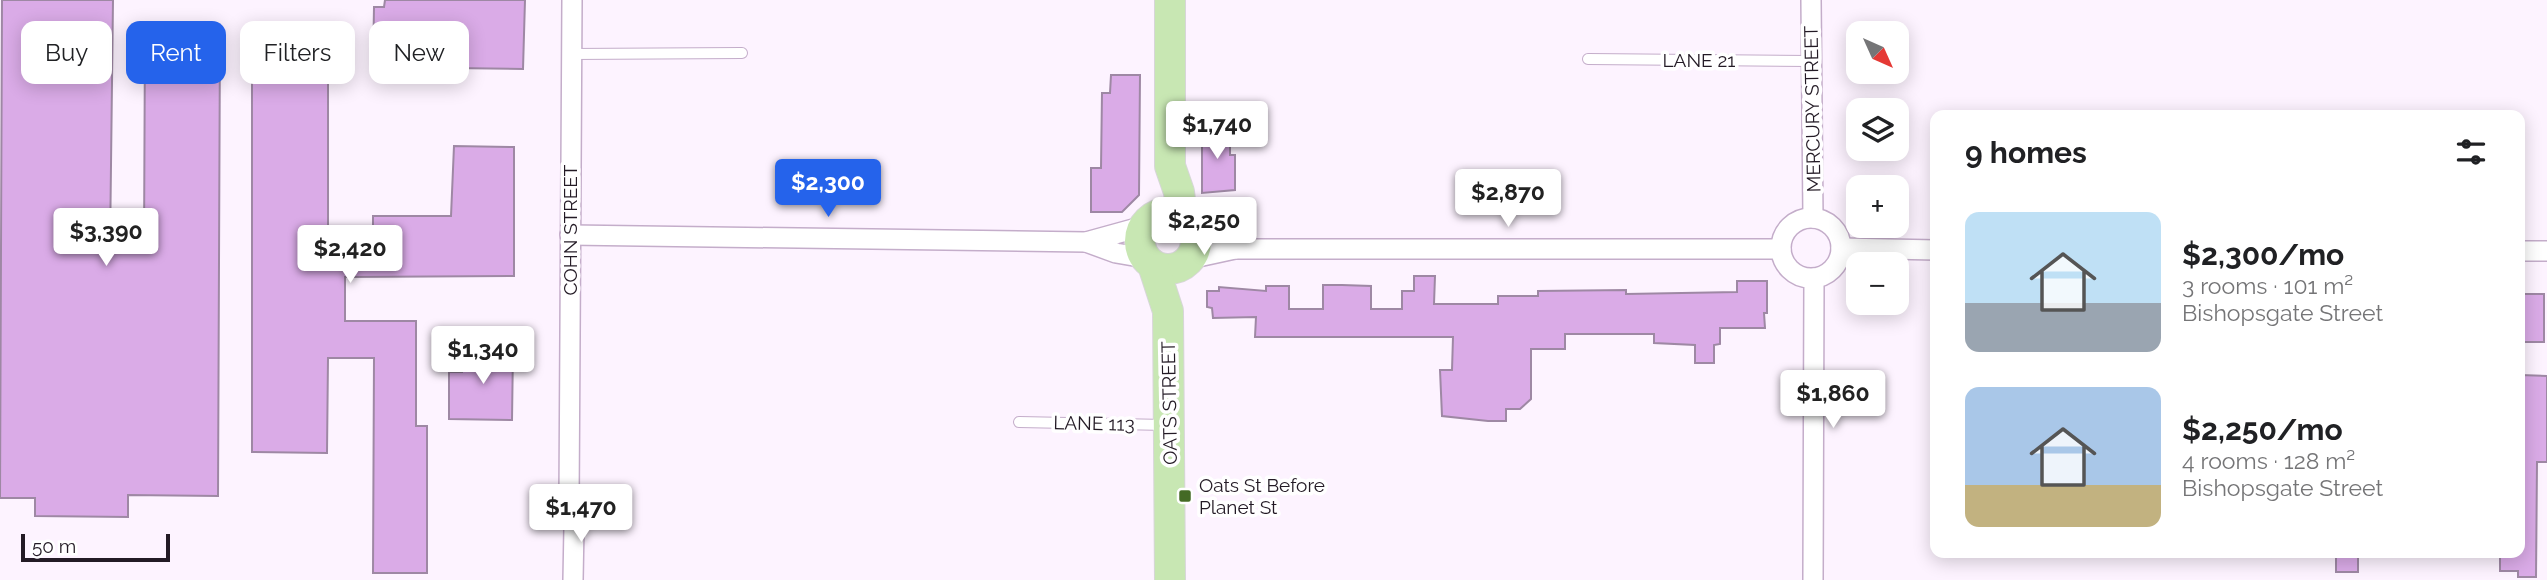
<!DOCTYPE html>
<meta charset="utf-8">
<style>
body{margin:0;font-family:Raleway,sans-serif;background:#f6f6f6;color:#202124;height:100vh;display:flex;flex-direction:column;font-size:26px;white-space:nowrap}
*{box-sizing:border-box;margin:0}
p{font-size:23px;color:#757577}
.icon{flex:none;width:38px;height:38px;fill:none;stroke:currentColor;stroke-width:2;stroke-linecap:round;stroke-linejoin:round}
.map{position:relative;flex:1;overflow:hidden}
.side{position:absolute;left:1930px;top:110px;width:595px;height:448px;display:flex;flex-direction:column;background:#fff;border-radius:14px;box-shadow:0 4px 18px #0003}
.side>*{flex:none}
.hud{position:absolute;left:21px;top:21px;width:665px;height:63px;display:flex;gap:14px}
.needle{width:46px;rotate:135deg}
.buttons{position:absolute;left:1846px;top:21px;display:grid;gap:14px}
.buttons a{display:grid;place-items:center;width:63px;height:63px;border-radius:14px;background:#fff;box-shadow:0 4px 18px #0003;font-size:35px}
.scale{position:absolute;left:21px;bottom:18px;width:149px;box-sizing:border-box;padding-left:7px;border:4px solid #231a25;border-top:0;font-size:19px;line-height:24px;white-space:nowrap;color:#231a25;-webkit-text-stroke:5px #fff;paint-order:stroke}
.price{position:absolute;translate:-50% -60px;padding:0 16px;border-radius:7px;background:#fff;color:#222;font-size:23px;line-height:46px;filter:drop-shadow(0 2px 4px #0008)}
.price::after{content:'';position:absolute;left:50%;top:42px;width:21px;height:16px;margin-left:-10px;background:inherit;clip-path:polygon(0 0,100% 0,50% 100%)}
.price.on{background:#2563eb;color:#fff}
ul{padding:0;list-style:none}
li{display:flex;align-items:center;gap:21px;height:175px;padding:0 35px}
li span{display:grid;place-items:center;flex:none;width:196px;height:140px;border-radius:14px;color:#555}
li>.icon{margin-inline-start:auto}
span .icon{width:84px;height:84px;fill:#fffc;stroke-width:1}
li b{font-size:30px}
h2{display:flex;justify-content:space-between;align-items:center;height:84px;padding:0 35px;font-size:30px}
.tag{padding:0 24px;border-radius:14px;background:#fff;box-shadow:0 4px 18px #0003;font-size:24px;line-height:63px}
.tag.on{background:#2563eb;color:#fff}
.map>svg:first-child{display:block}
.building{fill:#daabe7;stroke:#9e88a4;stroke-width:2}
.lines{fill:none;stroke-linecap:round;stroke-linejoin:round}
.lane-casing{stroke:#c4adca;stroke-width:12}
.street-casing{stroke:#c4adca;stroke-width:22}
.primary-casing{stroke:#d7d6d8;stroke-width:32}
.lane{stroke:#fff;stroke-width:10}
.street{stroke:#fff;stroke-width:19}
.primary{stroke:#c8e7b3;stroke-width:30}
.poi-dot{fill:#446a25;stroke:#fff;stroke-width:2.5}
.labels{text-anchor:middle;stroke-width:7;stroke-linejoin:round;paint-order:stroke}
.street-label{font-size:19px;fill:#231a25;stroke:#fff}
.poi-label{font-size:19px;fill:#231a25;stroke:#fff;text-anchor:start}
</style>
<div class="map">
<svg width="2547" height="580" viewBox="0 0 2547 580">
<rect width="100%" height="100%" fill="#fdf3ff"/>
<g class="building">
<path d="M2 0H113L110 248H144L145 28H220L218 496 128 495V517L35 516V498H0Z"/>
<path d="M385 0H525L523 69 373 67 374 7H384Z"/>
<path d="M328 29V257H373V216H451L454 146 514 147V276L345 277V321H416V426H427V573H373L374 358H328L327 453 252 452V30Z"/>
<path d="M1111 75H1140L1139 195 1122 212H1091V168H1101L1102 93H1110Z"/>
<path d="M1202 129H1230V155H1235V190L1202 193Z"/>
<path d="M1414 276H1435L1434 304H1498V296H1538V291L1626 290V294L1737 292V281H1767V313H1764L1765 328H1720V344L1714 345V363H1695V345L1654 343V334H1565V349H1531V399L1520 409H1506V421H1488L1442 416 1440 370H1452L1453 337H1255L1256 317 1213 318 1212 308 1207 307V291H1219V287L1266 291V286H1289V309H1323V285H1342L1371 286V309H1402V291H1414Z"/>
<rect x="2520" y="294" width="24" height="48"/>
<path d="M462 349H513L512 420 449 419V372H462Z"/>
<path d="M2520 375 2547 376V462H2537L2536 577H2518V571H2500V553H2520Z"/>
<rect x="2336" y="553" width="22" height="19"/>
</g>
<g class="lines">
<g class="lane-casing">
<g id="lane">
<path d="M571 54 742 53"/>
<path d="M1588 59 1810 61"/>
<path d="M1019 422 1166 425"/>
</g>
</g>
<g class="street-casing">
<g id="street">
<path d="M572 0 569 502 574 527 573 580"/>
<path d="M1811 0 1813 218"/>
<circle cx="1811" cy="248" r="30"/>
<path d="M1191 227 1235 249"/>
<path d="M570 235 1086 242 1144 226"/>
<path d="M1086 242 1116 253 1145 258"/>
<path d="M1841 248 1936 250"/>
<path d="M2520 251H2547"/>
<path d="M1189 259 1235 249H1781"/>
<path d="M1813 580 1814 278"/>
</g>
</g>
<g class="primary-casing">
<g id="primary">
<path d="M1170 0V166L1179 192 1182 217"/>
<circle cx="1168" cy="241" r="28"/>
<path d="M1153 265 1168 311 1170 580"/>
</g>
</g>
<use href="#lane" class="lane"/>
<use href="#street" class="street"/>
<use href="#primary" class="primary"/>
</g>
<rect class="poi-dot" x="1178" y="489" width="14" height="14" rx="3.5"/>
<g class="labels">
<g class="street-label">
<text x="1699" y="67">LANE 21</text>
<text transform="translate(1812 109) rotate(-91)" y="7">MERCURY STREET</text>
<text transform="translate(570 230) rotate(-90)" y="7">COHN STREET</text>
<text transform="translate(1169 403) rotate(-91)" y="7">OATS STREET</text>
<text transform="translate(1094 423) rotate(1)" y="7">LANE 113</text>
</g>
<g class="poi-label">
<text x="1199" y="492">Oats St Before<tspan x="1199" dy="22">Planet St</tspan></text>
</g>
</g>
</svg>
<div class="buttons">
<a><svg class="needle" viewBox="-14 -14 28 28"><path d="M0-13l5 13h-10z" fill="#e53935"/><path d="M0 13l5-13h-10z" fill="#757577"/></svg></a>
<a><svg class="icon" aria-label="layers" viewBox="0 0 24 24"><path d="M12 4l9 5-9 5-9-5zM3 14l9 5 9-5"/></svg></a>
<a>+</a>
<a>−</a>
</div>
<div class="scale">50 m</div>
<b class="price" style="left:1217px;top:161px">$1,740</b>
<b class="price on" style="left:828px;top:219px">$2,300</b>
<b class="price" style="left:1508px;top:229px">$2,870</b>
<b class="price" style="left:1204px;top:257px">$2,250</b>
<b class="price" style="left:106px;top:268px">$3,390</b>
<b class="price" style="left:350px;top:285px">$2,420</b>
<b class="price" style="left:483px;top:386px">$1,340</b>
<b class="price" style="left:1833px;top:430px">$1,860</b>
<b class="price" style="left:581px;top:544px">$1,470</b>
<div class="hud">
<a class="tag">Buy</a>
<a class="tag on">Rent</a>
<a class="tag">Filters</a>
<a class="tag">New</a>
</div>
<section class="side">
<h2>9 homes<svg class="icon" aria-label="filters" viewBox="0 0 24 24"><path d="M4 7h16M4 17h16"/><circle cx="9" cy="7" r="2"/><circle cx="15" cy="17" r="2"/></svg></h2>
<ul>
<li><span style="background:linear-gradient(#bfe0f5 65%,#9aa5b1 0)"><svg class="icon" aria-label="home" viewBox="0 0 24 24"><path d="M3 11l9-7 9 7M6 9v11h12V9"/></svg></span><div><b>$2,300/mo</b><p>3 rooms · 101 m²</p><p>Bishopsgate Street</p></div></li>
<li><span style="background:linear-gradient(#a9c7e8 70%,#c2b280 0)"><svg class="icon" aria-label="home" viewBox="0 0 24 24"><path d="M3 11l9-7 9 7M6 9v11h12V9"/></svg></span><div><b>$2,250/mo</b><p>4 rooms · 128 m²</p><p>Bishopsgate Street</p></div></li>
</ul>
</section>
</div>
